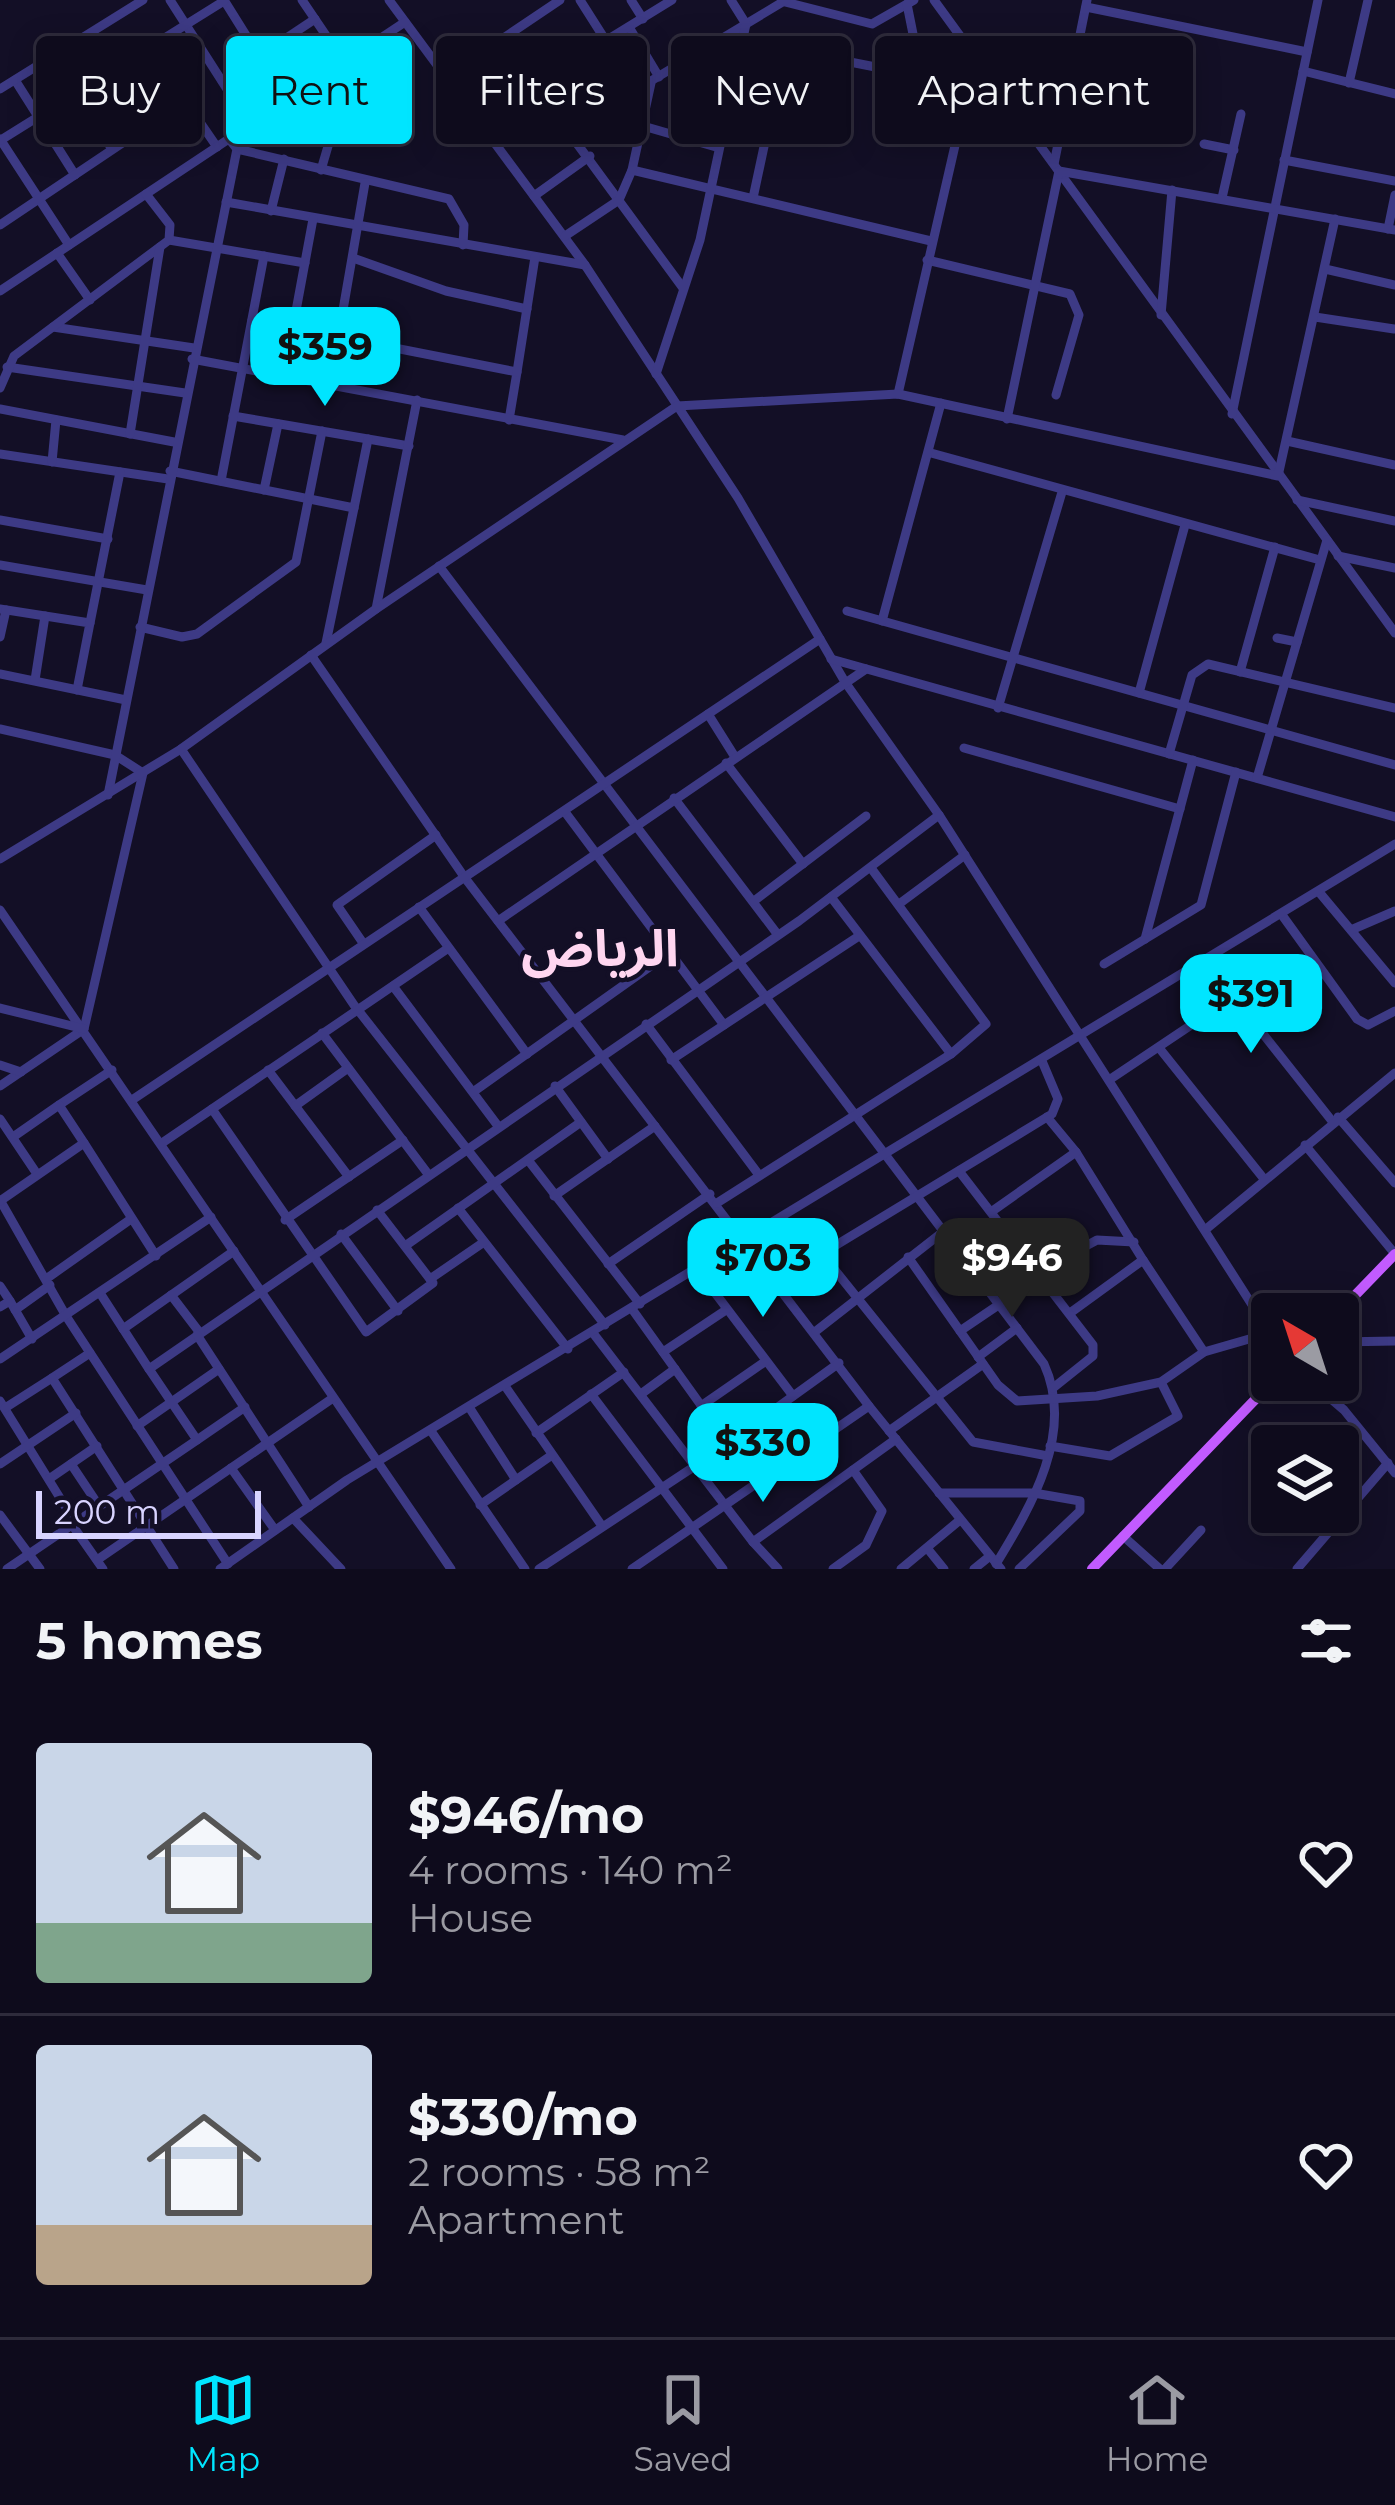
<!DOCTYPE html>
<meta charset="utf-8">
<style>
body{margin:0;font-family:Montserrat,"Noto Sans Arabic",sans-serif;background:#171425;color:#f1f3f6;height:100vh;display:flex;flex-direction:column;font-size:45px;white-space:nowrap}
*{box-sizing:border-box;margin:0}
p{font-size:39px;color:#9b9ba3}
.icon{flex:none;width:66px;height:66px;fill:none;stroke:currentColor;stroke-width:2;stroke-linecap:round;stroke-linejoin:round}
.map{position:relative;height:1569px;overflow:hidden}
.sheet{display:flex;flex-direction:column;background:#0e0b1c;flex:1}
.sheet>*{flex:none}
.banner{position:absolute;left:36px;top:36px;width:1323px;height:108px;display:flex;gap:24px}
.needle{width:78px;rotate:321deg}
.fabs{position:absolute;left:1251px;top:1293px;display:grid;gap:24px}
.fabs a{display:grid;place-items:center;width:108px;height:108px;border-radius:12px;background:#0e0b1c;box-shadow:0 6px 30px #0003,0 0 0 3px #2e2b3b;font-size:60px}
.scale{position:absolute;left:36px;bottom:30px;width:225px;box-sizing:border-box;padding-left:12px;border:6px solid #d9d4ff;border-top:0;font-size:33px;line-height:42px;white-space:nowrap;color:#d9d4ff;-webkit-text-stroke:9px #130f26;paint-order:stroke}
.price{position:absolute;translate:-50% -102px;padding:0 27px;border-radius:24px;background:#00e5ff;color:#111;font-size:39px;line-height:78px;filter:drop-shadow(0 3px 6px #0008)}
.price::after{content:'';position:absolute;left:50%;top:72px;width:36px;height:27px;margin-left:-18px;background:inherit;clip-path:polygon(0 0,100% 0,50% 100%)}
.price.on{background:#222;color:#fff}
ul{padding:0;list-style:none}
li{display:flex;align-items:center;gap:36px;height:300px;padding:0 36px}
li+li{border-top:3px solid #2e2b3b}
li span{display:grid;place-items:center;flex:none;width:336px;height:240px;border-radius:12px;color:#555}
li>.icon{margin-inline-start:auto}
span .icon{width:144px;height:144px;fill:#fffc;stroke-width:1}
li b{font-size:51px}
h2{display:flex;justify-content:space-between;align-items:center;height:144px;padding:0 36px;font-size:51px}
.pill{padding:0 42px;border-radius:12px;background:#0e0b1c;box-shadow:0 6px 30px #0003,0 0 0 3px #2e2b3b;font-size:42px;line-height:108px}
.pill.on{background:#00e5ff;color:#111}
.tab-bar{display:flex;justify-content:space-around;align-items:center;height:168px;border-top:3px solid #2e2b3b;background:#0e0b1c;font-size:33px;color:#9b9ba3}
.tab-bar a{display:grid;justify-items:center;gap:6px}
.tab-bar .on{color:#00e5ff}
.map>svg:first-child{display:block}
.lines{fill:none;stroke-linecap:round;stroke-linejoin:round}
.minor{stroke:#3d3a85;stroke-width:9}
.major{stroke:#c25bff;stroke-width:10}
.labels{text-anchor:middle;stroke-width:9;stroke-linejoin:round;paint-order:stroke}
.district-label{font-size:51px;font-weight:bold;fill:#ffd6f0;stroke:#130f26}
</style>
<div class="map">
<svg width="1395" height="1569" viewBox="0 0 1395 1569">
<rect width="100%" height="100%" fill="#130f26"/>
<g class="lines">
<g class="minor">
<path d="M170 0 250 125"/>
<path d="M224 0 259 56"/>
<path d="M302 0 344 62"/>
<path d="M389 0 585 265 738 498 845 682 939 815 1272 1336"/>
<path d="M580 0 606 41"/>
<path d="M631 0 643 19"/>
<path d="M934 0 1395 633"/>
<path d="M785 2 872 24 914 0"/>
<path d="M1086 7 1307 52"/>
<path d="M629 27 659 77"/>
<path d="M743 39 777 44 784 53 753 198"/>
<path d="M784 49 911 74 919 64 907 4"/>
<path d="M151 51 217 147"/>
<path d="M1303 71 1395 94"/>
<path d="M444 78 560 0"/>
<path d="M15 80 75 175"/>
<path d="M222 81 315 19"/>
<path d="M1349 83 1368 0"/>
<path d="M534 85 683 288"/>
<path d="M306 88 331 136 321 170"/>
<path d="M0 89 143 0"/>
<path d="M75 95 112 149"/>
<path d="M475 121 672 0"/>
<path d="M643 126 716 147"/>
<path d="M569 130 786 0"/>
<path d="M0 139 69 245"/>
<path d="M1 140 224 1"/>
<path d="M1204 144 1234 150"/>
<path d="M237 149 449 199 464 225 463 245"/>
<path d="M1284 160 1395 181"/>
<path d="M1054 164 1087 0"/>
<path d="M632 170 931 241"/>
<path d="M534 196 590 156"/>
<path d="M1222 198 1241 114"/>
<path d="M226 202 585 265"/>
<path d="M271 211 284 159"/>
<path d="M0 225 185 101"/>
<path d="M1388 229 1395 195"/>
<path d="M565 236 619 200 632 170 651 83"/>
<path d="M169 240 305 263"/>
<path d="M57 253 90 300"/>
<path d="M353 258 446 291 527 309"/>
<path d="M927 260 1070 294 1079 315 1056 395"/>
<path d="M1325 269 1395 285"/>
<path d="M0 291 405 22"/>
<path d="M1161 315 1172 190"/>
<path d="M1315 317 1394 329"/>
<path d="M252 320 517 372 509 420"/>
<path d="M53 327 194 348"/>
<path d="M293 327 313 219"/>
<path d="M192 359 623 440"/>
<path d="M7 367 185 393"/>
<path d="M517 372 535 257"/>
<path d="M656 374 700 240 746 24 731 0"/>
<path d="M330 385 365 183"/>
<path d="M0 388 14 356 169 240 170 225 146 194"/>
<path d="M898 394 976 54"/>
<path d="M0 409 174 442"/>
<path d="M1232 414 1318 0"/>
<path d="M233 416 409 446"/>
<path d="M1007 419 1059 171 1395 230"/>
<path d="M130 434 160 247"/>
<path d="M1287 441 1395 465"/>
<path d="M931 453 1320 560"/>
<path d="M0 454 168 479"/>
<path d="M52 462 56 420"/>
<path d="M170 471 354 508 368 439"/>
<path d="M221 481 264 256"/>
<path d="M264 490 278 424"/>
<path d="M1297 500 1395 521"/>
<path d="M0 520 108 539"/>
<path d="M1338 556 1395 568"/>
<path d="M0 565 147 590"/>
<path d="M439 566 1044 1364C1075 1432 1032 1505 996 1564"/>
<path d="M0 609 90 623 77 690"/>
<path d="M376 609 417 400"/>
<path d="M847 611 1395 765"/>
<path d="M882 621 941 403"/>
<path d="M90 623 120 472"/>
<path d="M140 627 182 637 197 634 296 562 322 431"/>
<path d="M0 637 6 610"/>
<path d="M1277 638 1297 642"/>
<path d="M326 643 354 508"/>
<path d="M311 655 465 878 869 1406 1001 1569"/>
<path d="M831 659 1395 817"/>
<path d="M1240 672 1275 547"/>
<path d="M0 674 126 700"/>
<path d="M35 680 45 616"/>
<path d="M1139 693 1185 525"/>
<path d="M998 708 1062 492"/>
<path d="M708 714 735 757"/>
<path d="M0 729 115 755 143 773 84 1029 0 1086"/>
<path d="M964 748 1180 809"/>
<path d="M181 749 354 1005 605 1325"/>
<path d="M1169 754 1192 675 1208 664 1395 708"/>
<path d="M726 763 803 864"/>
<path d="M1257 778 1327 540"/>
<path d="M108 795 237 149 229 139"/>
<path d="M674 798 778 935"/>
<path d="M565 812 724 1025"/>
<path d="M0 859 181 749 376 609 677 406 898 394 1278 476 1335 219"/>
<path d="M1319 892 1395 983"/>
<path d="M831 897 951 1054"/>
<path d="M754 901 866 816"/>
<path d="M899 904 965 855"/>
<path d="M419 907 527 1054"/>
<path d="M0 910 451 1569"/>
<path d="M1282 915 1357 1019 1368 1025 1395 1011"/>
<path d="M498 921 866 669"/>
<path d="M1351 930 1395 911"/>
<path d="M1145 939 1193 760"/>
<path d="M363 943 337 905 436 835"/>
<path d="M1206 962 1332 1121"/>
<path d="M1104 964 1201 905 1236 772"/>
<path d="M393 986 498 1126"/>
<path d="M1240 1005 1310 958"/>
<path d="M0 1008 84 1029"/>
<path d="M646 1024 759 1175"/>
<path d="M322 1033 428 1174"/>
<path d="M1160 1049 1264 1179"/>
<path d="M671 1060 859 936"/>
<path d="M0 1065 21 1072"/>
<path d="M268 1070 349 1177"/>
<path d="M1109 1080 1233 997"/>
<path d="M555 1086 608 1159"/>
<path d="M473 1092 669 953"/>
<path d="M132 1100 820 639"/>
<path d="M59 1105 112 1070"/>
<path d="M295 1106 348 1068"/>
<path d="M212 1109 366 1332 433 1283 377 1210"/>
<path d="M1047 1117 1076 1152 1143 1260 1070 1313"/>
<path d="M1338 1117 1395 1183"/>
<path d="M0 1119 37 1174"/>
<path d="M13 1137 59 1105 84 1143"/>
<path d="M162 1143 447 949"/>
<path d="M1305 1145 1395 1254"/>
<path d="M528 1160 640 1304"/>
<path d="M959 1171 1093 1345V1356L1053 1388"/>
<path d="M554 1196 655 1126"/>
<path d="M0 1200 66 1316 228 1564"/>
<path d="M0 1201 84 1143 156 1256"/>
<path d="M717 1203 951 1054 986 1024 871 868"/>
<path d="M458 1208 568 1349"/>
<path d="M991 1212 1076 1152"/>
<path d="M285 1220 403 1140"/>
<path d="M1205 1230 1395 1073"/>
<path d="M341 1234 398 1311"/>
<path d="M405 1246 581 1122"/>
<path d="M822 1254 973 1442 1048 1456"/>
<path d="M908 1257 998 1385 1017 1401 1097 1396 1161 1382 1204 1352 1270 1333"/>
<path d="M1143 1260 1204 1352"/>
<path d="M608 1264 710 1194"/>
<path d="M697 1269 793 1396"/>
<path d="M46 1279 131 1219"/>
<path d="M430 1279 484 1242"/>
<path d="M777 1281 1052 1114 1058 1099 1042 1061"/>
<path d="M0 1286 10 1301"/>
<path d="M100 1293 149 1369 799 921 939 815"/>
<path d="M171 1295 200 1333"/>
<path d="M0 1307 10 1301 32 1339"/>
<path d="M632 1309 728 1443 839 1363"/>
<path d="M15 1310 50 1285"/>
<path d="M123 1329 234 1251"/>
<path d="M816 1331 944 1231"/>
<path d="M960 1331 1084 1247 1097 1240 1134 1242"/>
<path d="M593 1333 753 1542 896 1439"/>
<path d="M197 1335 309 1507"/>
<path d="M1338 1342 1395 1341"/>
<path d="M663 1352 726 1310"/>
<path d="M978 1357 1017 1328"/>
<path d="M0 1359 211 1217"/>
<path d="M52 1378 90 1353"/>
<path d="M1309 1380 1344 1410 1395 1473"/>
<path d="M505 1386 602 1526"/>
<path d="M591 1394 723 1569"/>
<path d="M641 1394 675 1369"/>
<path d="M0 1401 73 1519"/>
<path d="M701 1406 766 1361"/>
<path d="M469 1407 516 1480"/>
<path d="M5 1408 52 1378 174 1569"/>
<path d="M137 1426 219 1369"/>
<path d="M431 1431 525 1569"/>
<path d="M889 1431 983 1364"/>
<path d="M536 1433 624 1372"/>
<path d="M197 1440 245 1407"/>
<path d="M728 1443 758 1482"/>
<path d="M1050 1446 1110 1456 1178 1416 1161 1382"/>
<path d="M0 1464 76 1413"/>
<path d="M71 1464 97 1503"/>
<path d="M231 1468 275 1530"/>
<path d="M49 1479 97 1446"/>
<path d="M939 1493H1034L1080 1501V1511L1019 1569"/>
<path d="M480 1505 552 1455"/>
<path d="M0 1515 40 1569"/>
<path d="M293 1518 341 1569"/>
<path d="M70 1522 103 1569"/>
<path d="M1123 1536 1160 1569"/>
<path d="M753 1542 778 1569"/>
<path d="M927 1548 944 1569"/>
<path d="M97 1560 333 1398"/>
<path d="M7 1569 197 1440 149 1369"/>
<path d="M220 1569 347 1480 1395 844"/>
<path d="M539 1569 695 1466"/>
<path d="M632 1569 869 1406"/>
<path d="M833 1569 866 1545 882 1511 853 1470"/>
<path d="M901 1569 960 1520"/>
<path d="M974 1569 990 1556"/>
<path d="M1165 1569 1201 1530"/>
<path d="M1297 1569 1388 1463"/>
</g>
<g class="major">
<path d="M1337 1314 1395 1254"/>
<path d="M1092 1569 1274 1380"/>
</g>
</g>
<g class="labels">
<g class="district-label">
<text x="600" y="966">الرياض</text>
</g>
</g>
</svg>
<div class="fabs">
<a><svg class="needle" viewBox="-14 -14 28 28"><path d="M0-13l5 13h-10z" fill="#e53935"/><path d="M0 13l5-13h-10z" fill="#9b9ba3"/></svg></a>
<a><svg class="icon" aria-label="layers" viewBox="0 0 24 24"><path d="M12 4l9 5-9 5-9-5zM3 14l9 5 9-5"/></svg></a>
</div>
<div class="scale">200 m</div>
<b class="price" style="left:325px;top:409px">$359</b>
<b class="price" style="left:1251px;top:1056px">$391</b>
<b class="price" style="left:763px;top:1320px">$703</b>
<b class="price on" style="left:1012px;top:1320px">$946</b>
<b class="price" style="left:763px;top:1505px">$330</b>
<div class="banner">
<a class="pill">Buy</a>
<a class="pill on">Rent</a>
<a class="pill">Filters</a>
<a class="pill">New</a>
<a class="pill">Apartment</a>
</div>
</div>
<section class="sheet">
<h2>5 homes<svg class="icon" aria-label="filters" viewBox="0 0 24 24"><path d="M4 7h16M4 17h16"/><circle cx="9" cy="7" r="2"/><circle cx="15" cy="17" r="2"/></svg></h2>
<ul>
<li><span style="background:linear-gradient(#c9d6e8 75%,#7fa58c 0)"><svg class="icon" aria-label="home" viewBox="0 0 24 24"><path d="M3 11l9-7 9 7M6 9v11h12V9"/></svg></span><div><b>$946/mo</b><p>4 rooms · 140 m²</p><p>House</p></div><svg class="icon" aria-label="heart" viewBox="0 0 24 24"><path d="M12 20l-8-8c-3-5 5-10 8-4 3-6 11-1 8 4z"/></svg></li>
<li><span style="background:linear-gradient(#c9d6e8 75%,#b9a48a 0)"><svg class="icon" aria-label="home" viewBox="0 0 24 24"><path d="M3 11l9-7 9 7M6 9v11h12V9"/></svg></span><div><b>$330/mo</b><p>2 rooms · 58 m²</p><p>Apartment</p></div><svg class="icon" aria-label="heart" viewBox="0 0 24 24"><path d="M12 20l-8-8c-3-5 5-10 8-4 3-6 11-1 8 4z"/></svg></li>
</ul>
</section>
<nav class="tab-bar">
<a class="on"><svg class="icon" aria-label="map" viewBox="0 0 24 24"><path d="M3 6l6-2 6 2 6-2v14l-6 2-6-2-6 2zM9 4v14M15 6v14"/></svg>Map</a>
<a><svg class="icon" aria-label="saved" viewBox="0 0 24 24"><path d="M7 4h10v16l-5-4-5 4z"/></svg>Saved</a>
<a><svg class="icon" aria-label="home" viewBox="0 0 24 24"><path d="M3 11l9-7 9 7M6 9v11h12V9"/></svg>Home</a>
</nav>
